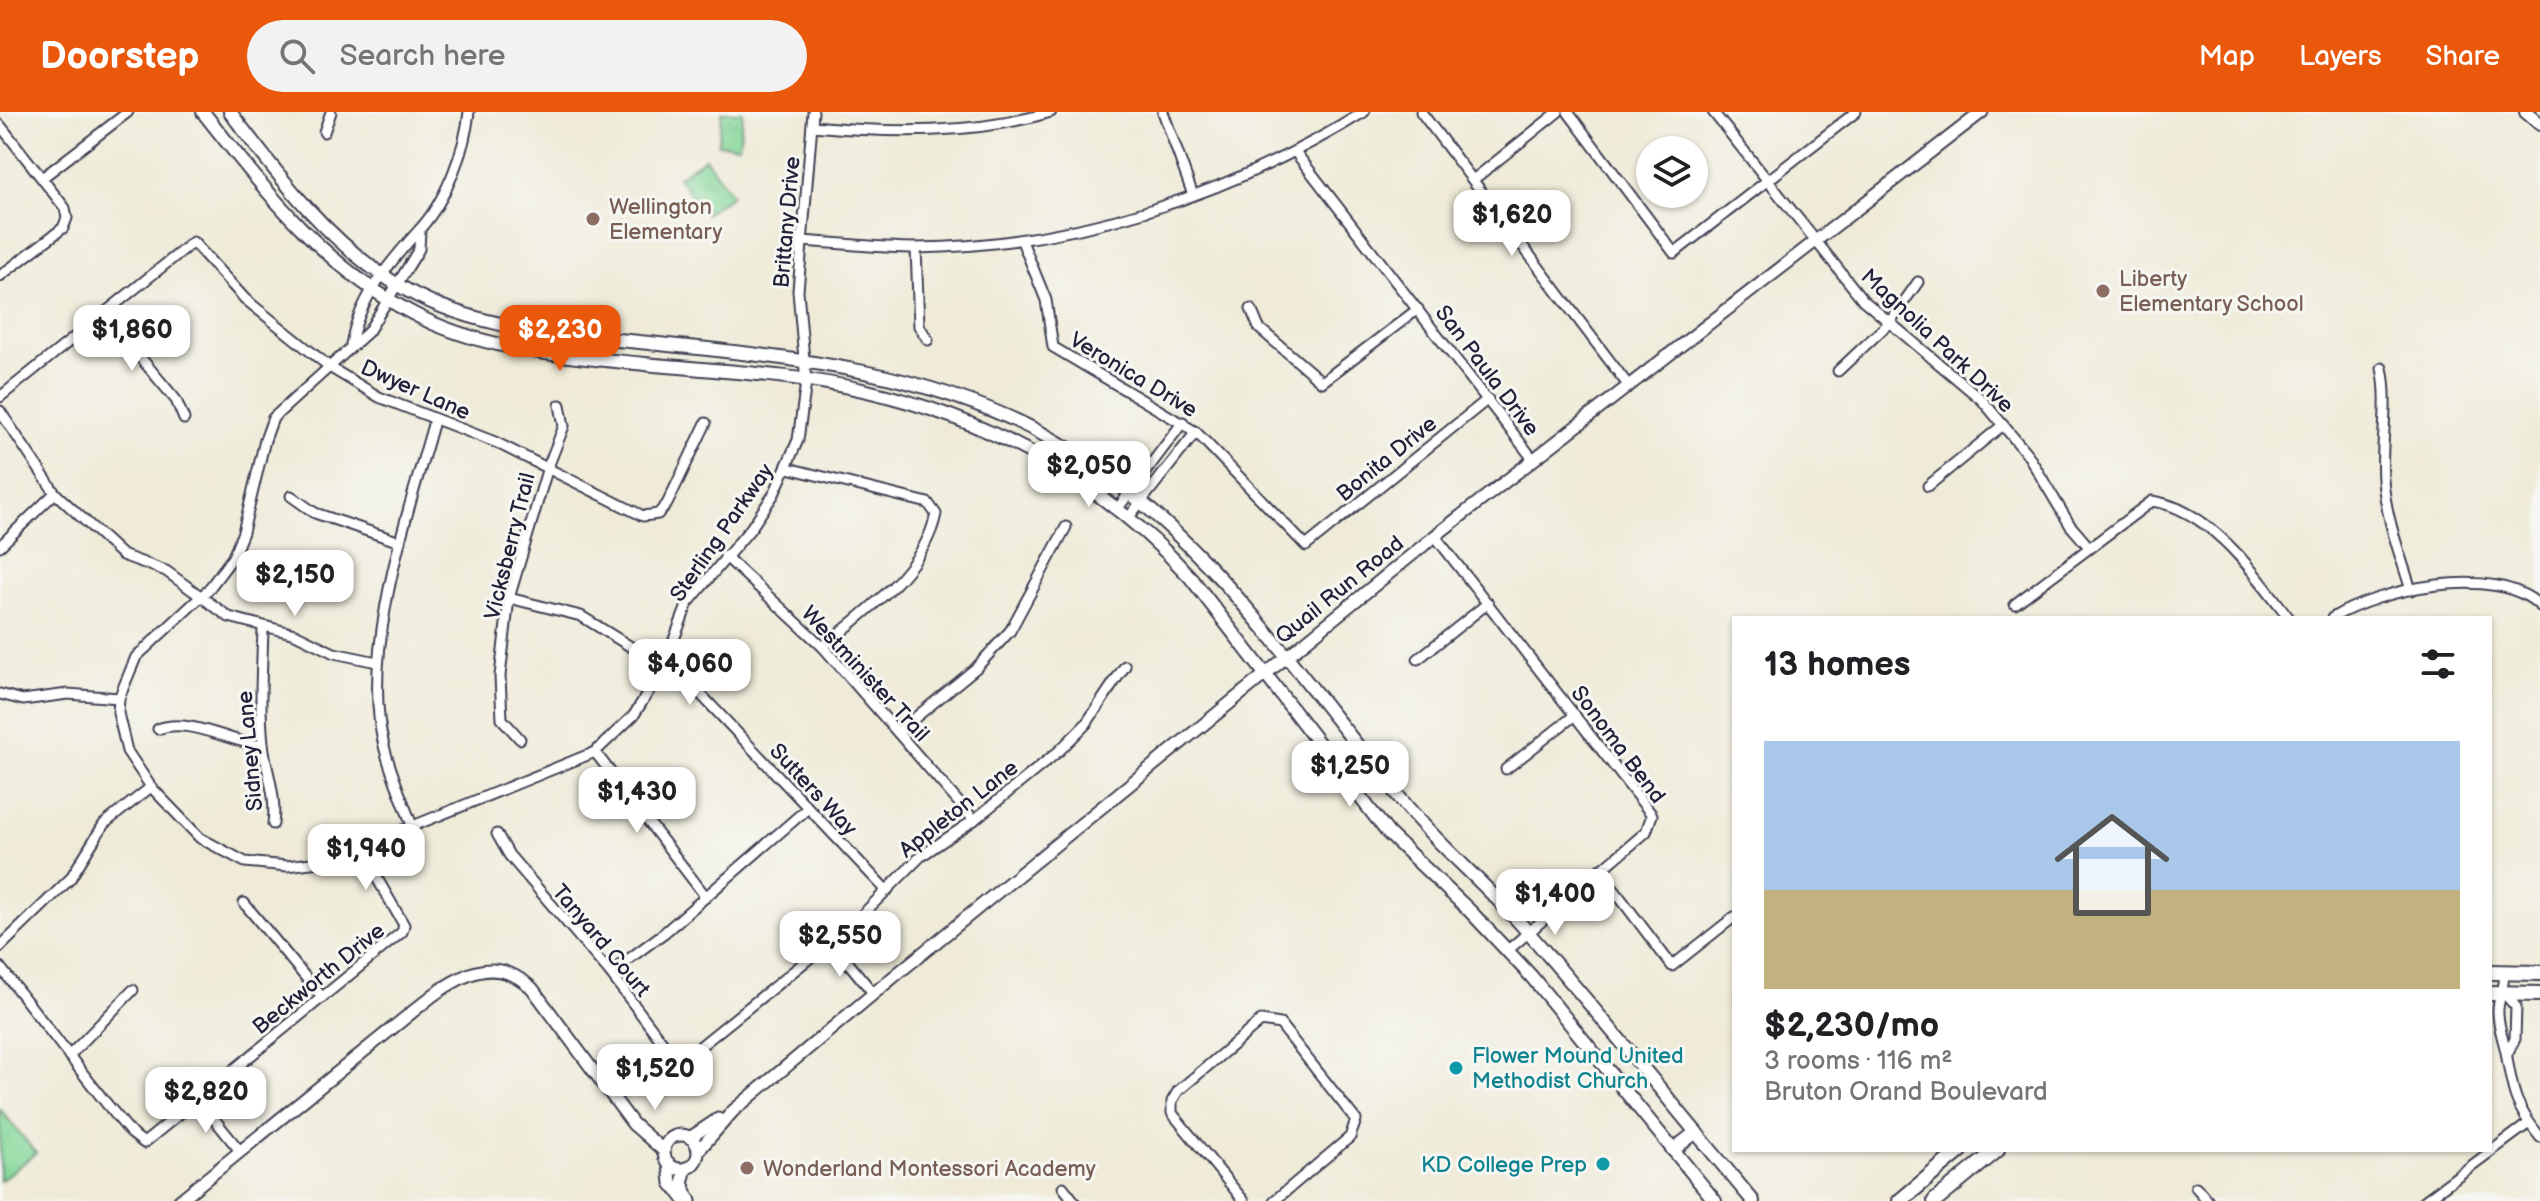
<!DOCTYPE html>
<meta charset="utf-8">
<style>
body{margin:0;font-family:"Balsamiq Sans",sans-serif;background:#f2f2f2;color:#202124;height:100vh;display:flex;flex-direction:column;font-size:30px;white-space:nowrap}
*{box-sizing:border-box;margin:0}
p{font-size:26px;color:#757577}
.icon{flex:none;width:44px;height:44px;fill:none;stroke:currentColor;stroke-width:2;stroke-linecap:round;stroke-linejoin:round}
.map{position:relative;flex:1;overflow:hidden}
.drawer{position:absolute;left:1732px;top:504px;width:760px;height:536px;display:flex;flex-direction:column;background:#fff;border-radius:0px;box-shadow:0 2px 6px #0004}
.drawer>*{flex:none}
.fabs{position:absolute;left:1636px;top:24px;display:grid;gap:16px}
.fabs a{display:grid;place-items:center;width:72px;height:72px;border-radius:50%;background:#fff;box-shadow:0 2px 6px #0004;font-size:40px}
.price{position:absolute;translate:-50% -68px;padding:0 18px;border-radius:16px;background:#fff;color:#222;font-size:26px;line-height:52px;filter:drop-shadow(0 2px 4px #0008)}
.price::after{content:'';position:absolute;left:50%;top:48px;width:24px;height:18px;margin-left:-12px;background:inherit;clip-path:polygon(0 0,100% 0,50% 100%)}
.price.selected{background:#ea580c;color:#fff}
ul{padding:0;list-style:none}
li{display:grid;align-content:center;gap:16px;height:424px;padding:0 32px}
li span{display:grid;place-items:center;height:248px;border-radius:0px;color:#555}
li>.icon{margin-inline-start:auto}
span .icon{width:144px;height:144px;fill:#fffc;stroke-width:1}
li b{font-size:34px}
h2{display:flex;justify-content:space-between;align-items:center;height:96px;padding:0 32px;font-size:34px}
header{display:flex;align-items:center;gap:48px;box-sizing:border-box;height:112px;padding:0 40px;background:#ea580c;color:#fff}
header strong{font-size:38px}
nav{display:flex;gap:44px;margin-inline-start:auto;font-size:28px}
.search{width:560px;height:72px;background:#f2f2f2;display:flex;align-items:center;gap:20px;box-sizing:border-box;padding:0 28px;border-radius:44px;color:#757577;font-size:30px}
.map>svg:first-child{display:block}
.grass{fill:#85d799;stroke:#547c6a;stroke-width:2}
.park{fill:url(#park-tufts);stroke:#547c6a;stroke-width:2}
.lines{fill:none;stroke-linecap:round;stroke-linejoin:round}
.minor-casing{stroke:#414053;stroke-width:13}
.tertiary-casing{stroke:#414053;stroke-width:15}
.secondary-casing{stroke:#414053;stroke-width:16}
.primary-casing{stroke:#414053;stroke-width:18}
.minor{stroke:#fff;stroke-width:9}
.tertiary{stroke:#fff;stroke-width:11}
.secondary{stroke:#fff;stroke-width:12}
.primary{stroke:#fff;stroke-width:14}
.education-dot{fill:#8d6e63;stroke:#f6f6f2;stroke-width:3}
.culture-dot{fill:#0f9aa8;stroke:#f6f6f2;stroke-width:3}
.labels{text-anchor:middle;stroke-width:6;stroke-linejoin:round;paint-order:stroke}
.education-label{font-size:22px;fill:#785e54;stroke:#f6f6f2;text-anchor:start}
.street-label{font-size:22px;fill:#22223b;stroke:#f6f6f2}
.culture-label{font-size:22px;fill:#0d838f;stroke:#f6f6f2;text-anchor:start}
</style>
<header>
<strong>Doorstep</strong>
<div class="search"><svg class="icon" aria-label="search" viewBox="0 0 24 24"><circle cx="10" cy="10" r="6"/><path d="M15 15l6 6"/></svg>Search here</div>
<nav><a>Map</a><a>Layers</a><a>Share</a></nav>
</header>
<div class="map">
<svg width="2540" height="1089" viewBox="0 0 2540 1089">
<defs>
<pattern id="park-tufts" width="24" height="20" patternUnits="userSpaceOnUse" patternTransform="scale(2)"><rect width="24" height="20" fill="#85d799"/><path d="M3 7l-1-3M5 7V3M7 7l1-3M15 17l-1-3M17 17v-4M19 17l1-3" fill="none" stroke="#73b885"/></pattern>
</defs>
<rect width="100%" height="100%" fill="#f6f6f2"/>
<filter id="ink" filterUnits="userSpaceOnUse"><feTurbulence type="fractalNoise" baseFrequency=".0125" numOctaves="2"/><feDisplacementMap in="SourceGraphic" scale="16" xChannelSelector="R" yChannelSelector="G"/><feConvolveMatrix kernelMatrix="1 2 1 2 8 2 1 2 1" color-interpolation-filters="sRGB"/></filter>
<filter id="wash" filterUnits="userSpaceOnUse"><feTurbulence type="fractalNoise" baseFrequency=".006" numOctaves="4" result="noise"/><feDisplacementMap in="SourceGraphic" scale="32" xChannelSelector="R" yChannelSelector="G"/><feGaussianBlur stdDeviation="1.8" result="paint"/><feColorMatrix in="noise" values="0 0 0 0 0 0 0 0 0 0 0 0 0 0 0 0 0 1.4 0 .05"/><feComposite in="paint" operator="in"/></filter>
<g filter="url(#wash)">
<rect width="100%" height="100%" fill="#efebd8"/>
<path class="grass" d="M0 997 36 1041 0 1069Z"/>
<g class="park">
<path d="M722 0H743L739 34 718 32Z"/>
<path d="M705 46 732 83 705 102 678 65Z"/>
</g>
</g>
<g filter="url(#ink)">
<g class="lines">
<g class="minor-casing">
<g id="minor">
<path d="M1163 0 1193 83"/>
<path d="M1421 0 1628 273"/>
<path d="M1568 0 1674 141 1856 0"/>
<path d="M1713 0 1863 188 1982 288 2028 343 2070 413 2089 435"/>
<path d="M0 13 65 96 67 106 63 116 0 164"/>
<path d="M812 14C890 21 975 23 1051 0"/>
<path d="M324 20 331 0"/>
<path d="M1296 41 1533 347"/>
<path d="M42 66 128 0"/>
<path d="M1473 68 1558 0"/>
<path d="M420 118 419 137 368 220 273 306 265 328 243 420 233 445 208 478 136 545 119 586 118 601 127 639 151 675 200 726 245 750 287 754 327 749 595 640 634 603 663 556 688 491 751 416 774 382 798 328 806 270 798 179 813 0"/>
<path d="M801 129C839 131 878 136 916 136 1075 134 1230 83 1364 0"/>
<path d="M1022 129 1046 188 1053 235 1196 320 1306 434 1488 287"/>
<path d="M916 136 919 214 928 228"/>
<path d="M1251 197 1259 216 1322 270 1418 197"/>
<path d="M104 202 176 288 184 307"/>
<path d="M351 233C358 188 389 151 419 118 446 89 465 38 469 0"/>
<path d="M2382 256C2390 292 2380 331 2383 368 2386 406 2400 442 2411 478"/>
<path d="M1838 259 1889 211 1918 170"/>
<path d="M0 285 193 130 245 187 331 256 379 285 495 330 643 404 658 402 667 392 706 311"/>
<path d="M0 299 55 381 122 443 166 459 229 505 295 522 334 541 377 550"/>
<path d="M788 356 928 391 936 402C924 460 865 499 823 535"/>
<path d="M1928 374 2003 313"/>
<path d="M291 384 315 401 400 430"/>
<path d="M1118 396 1183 310"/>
<path d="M1129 405 1196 320"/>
<path d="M1435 424 1652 703 1646 720 1508 838"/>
<path d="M0 434 55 381"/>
<path d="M725 444 823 535 974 708"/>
<path d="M509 486 581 504 691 572 887 779"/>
<path d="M2015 492 2152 389C2210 397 2255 462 2289 506"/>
<path d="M2332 506C2380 477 2496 451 2540 494"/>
<path d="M263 516C262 554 259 593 263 631 266 660 277 682 273 712"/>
<path d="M1418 547 1488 491"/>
<path d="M0 582 23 588 68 582 119 586"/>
<path d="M158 617C189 605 229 630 263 634"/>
<path d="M899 619 976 556 1010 519 1066 415"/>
<path d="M520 627 502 607 500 564 509 486 548 355 564 314 560 293"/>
<path d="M595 640 706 785"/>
<path d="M1506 657 1575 603"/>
<path d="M413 716C403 689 391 662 384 634 360 539 408 402 434 309"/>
<path d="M497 722 509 743 610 861 672 943 687 945 857 808 921 744 974 708 1059 639 1086 612 1125 554"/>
<path d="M1599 758 1672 854 1734 805"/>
<path d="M244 791 322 885"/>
<path d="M831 830 874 882"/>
<path d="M0 835 70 767 104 712 151 675"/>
<path d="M0 855 106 991 131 1021 144 1031 402 820 404 813 359 735"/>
<path d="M610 861 664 821 808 696"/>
<path d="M2504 861C2504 874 2499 885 2498 897 2497 915 2505 930 2507 946 2513 982 2516 995 2540 1025"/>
<path d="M2504 881 2516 895 2515 927 2507 942"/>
<path d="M69 944 133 878"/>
<path d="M198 987 240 1039"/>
<path d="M1063 1075 1074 1089"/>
<path d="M2196 1075 2208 1089"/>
<path d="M1244 1089 1172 1001V989L1178 979 1261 909 1280 912 1356 1008 1350 1025 1274 1089"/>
<path d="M2424 1089 2529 1011"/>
</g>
</g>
<g class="tertiary-casing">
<g id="tertiary">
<circle cx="681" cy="1040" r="17"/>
<path d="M691 1025 718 1007"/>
<path d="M699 1038 733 999 897 862 1435 424 1982 0"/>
<path d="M669 1051 671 1071 685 1089"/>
<path d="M686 1056 682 1071 690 1089"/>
<path d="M179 1089 432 884C465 860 497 844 532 876L633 1012 664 1039"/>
</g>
</g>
<g class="secondary-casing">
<g id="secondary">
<path d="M203 0C264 77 322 153 410 200 481 239 566 244 645 252 718 259 795 262 867 279 992 308 1105 371 1191 466L1388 721 1470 799 1531 864 1715 1089"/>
<path d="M230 0C278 63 325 127 393 170 464 215 548 221 629 229 774 244 928 255 1057 330 1207 418 1299 567 1409 697 1443 737 1484 771 1519 810 1599 900 1675 996 1753 1089"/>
<path d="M2526 0 2540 12"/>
<path d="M1673 1038 1696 1020"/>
</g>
</g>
<g class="primary-casing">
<g id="primary">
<path d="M2490 860 2540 861"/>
<path d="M2490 881 2540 882"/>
<path d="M1900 1089 1961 1038"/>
<path d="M1935 1089 1997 1038"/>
</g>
</g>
<use href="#minor" class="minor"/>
<use href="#tertiary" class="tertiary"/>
<use href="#secondary" class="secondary"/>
<use href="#primary" class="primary"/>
</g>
</g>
<g class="education-dot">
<circle cx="593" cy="107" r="8"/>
<circle cx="2103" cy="179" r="8"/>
<circle cx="747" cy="1056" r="8"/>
</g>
<g class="culture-dot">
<circle cx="1456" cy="956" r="8"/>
<circle cx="1603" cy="1052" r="8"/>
</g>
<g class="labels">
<g class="education-label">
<text x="609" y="102">Wellington<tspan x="609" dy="25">Elementary</tspan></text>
<text x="2119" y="174">Liberty<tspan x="2119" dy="25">Elementary School</tspan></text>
<text x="763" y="1064">Wonderland Montessori Academy</text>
</g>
<g class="street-label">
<text transform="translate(786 110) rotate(-85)" y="8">Brittany Drive</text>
<text transform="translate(1938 228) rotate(43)" y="8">Magnolia Park Drive</text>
<text transform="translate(1488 258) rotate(53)" y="8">San Paula Drive</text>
<text transform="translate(1134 262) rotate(31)" y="8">Veronica Drive</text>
<text transform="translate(416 277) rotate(24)" y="8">Dwyer Lane</text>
<text transform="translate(1386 346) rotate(-39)" y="8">Bonita Drive</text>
<text transform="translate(721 420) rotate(-55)" y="8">Sterling Parkway</text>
<text transform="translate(509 434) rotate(-76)" y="8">Vicksberry Trail</text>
<text transform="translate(1339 477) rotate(-39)" y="8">Quail Run Road</text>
<text transform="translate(866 561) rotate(47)" y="8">Westminister Trail</text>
<text transform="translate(1619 632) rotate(53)" y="8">Sonoma Bend</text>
<text transform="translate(249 639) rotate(-95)" y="8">Sidney Lane</text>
<text transform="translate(814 677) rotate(47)" y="8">Sutters Way</text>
<text transform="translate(958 696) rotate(-38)" y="8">Appleton Lane</text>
<text transform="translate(602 828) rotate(50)" y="8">Tanyard Court</text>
<text transform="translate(318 866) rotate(-39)" y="8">Beckworth Drive</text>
</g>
<g class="culture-label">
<text x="1472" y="951">Flower Mound United<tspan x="1472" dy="25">Methodist Church</tspan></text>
<text x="1587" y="1060" text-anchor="end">KD College Prep</text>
</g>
</g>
</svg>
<div class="fabs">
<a><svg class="icon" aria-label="layers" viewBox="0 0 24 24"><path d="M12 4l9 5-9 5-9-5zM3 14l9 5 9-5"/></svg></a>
</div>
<b class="price" style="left:1512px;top:146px">$1,620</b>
<b class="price" style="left:132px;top:261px">$1,860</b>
<b class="price selected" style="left:560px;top:261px">$2,230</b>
<b class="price" style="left:1089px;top:397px">$2,050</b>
<b class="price" style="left:295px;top:506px">$2,150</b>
<b class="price" style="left:690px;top:595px">$4,060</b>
<b class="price" style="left:1350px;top:697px">$1,250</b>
<b class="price" style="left:637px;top:723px">$1,430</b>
<b class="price" style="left:366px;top:780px">$1,940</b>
<b class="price" style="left:1555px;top:825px">$1,400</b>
<b class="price" style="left:840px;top:867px">$2,550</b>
<b class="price" style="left:655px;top:1000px">$1,520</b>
<b class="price" style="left:206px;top:1023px">$2,820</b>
<section class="drawer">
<h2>13 homes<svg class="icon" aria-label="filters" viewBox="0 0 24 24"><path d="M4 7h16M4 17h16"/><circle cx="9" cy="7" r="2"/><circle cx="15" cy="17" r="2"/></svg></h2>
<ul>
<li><span style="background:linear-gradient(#a9c7e8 60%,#c2b280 0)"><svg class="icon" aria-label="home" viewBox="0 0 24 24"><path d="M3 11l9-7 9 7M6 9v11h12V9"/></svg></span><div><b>$2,230/mo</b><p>3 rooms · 116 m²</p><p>Bruton Orand Boulevard</p></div></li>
</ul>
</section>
</div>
